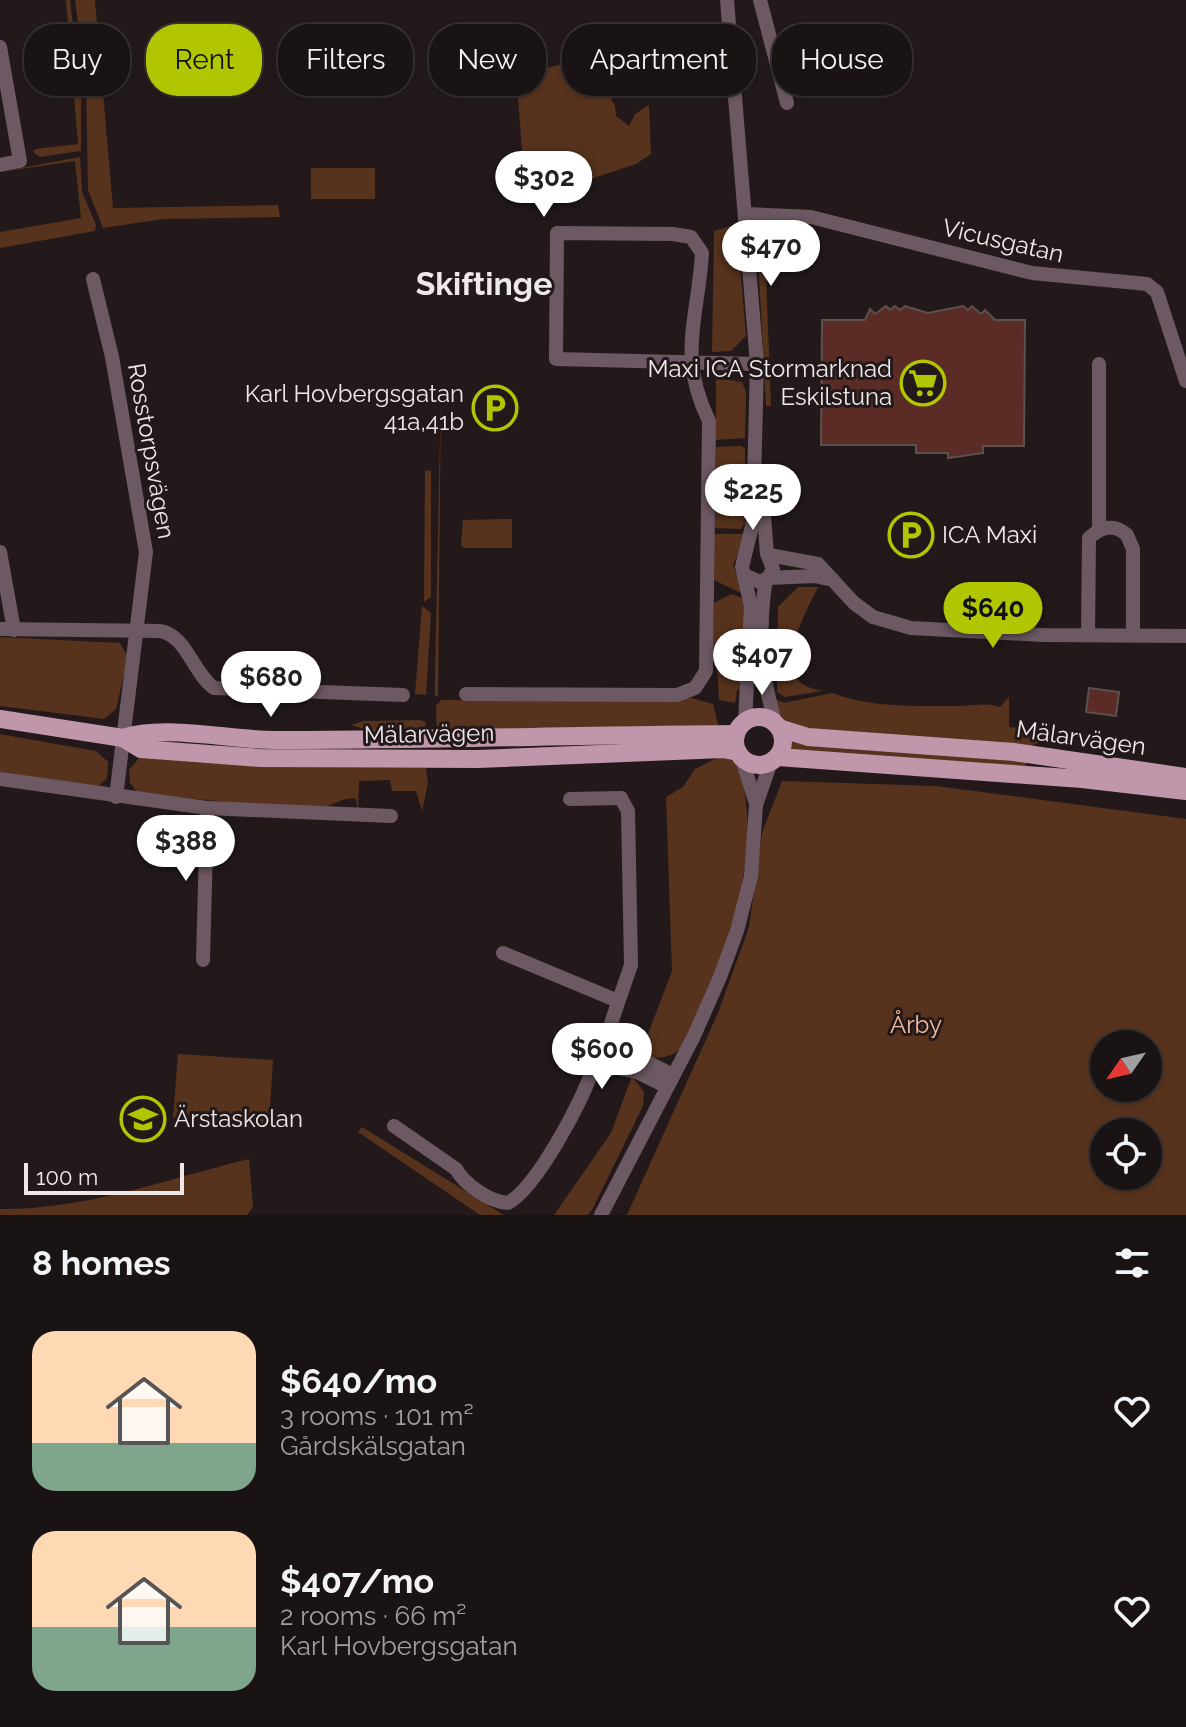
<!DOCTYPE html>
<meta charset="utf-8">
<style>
body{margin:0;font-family:Raleway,sans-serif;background:#272022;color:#f1f3f6;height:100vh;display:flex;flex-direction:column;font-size:30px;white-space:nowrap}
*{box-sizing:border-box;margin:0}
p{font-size:26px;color:#9f9ea0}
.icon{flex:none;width:44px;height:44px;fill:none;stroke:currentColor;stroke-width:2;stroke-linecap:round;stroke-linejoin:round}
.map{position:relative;height:1215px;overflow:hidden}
.drawer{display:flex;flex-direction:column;background:#1a1314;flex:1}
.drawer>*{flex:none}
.guide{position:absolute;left:24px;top:24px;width:1138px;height:72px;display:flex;gap:16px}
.needle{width:52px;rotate:236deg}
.fabs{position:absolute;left:1090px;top:1030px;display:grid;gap:16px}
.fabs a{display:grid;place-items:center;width:72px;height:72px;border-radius:50%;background:#1a1314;box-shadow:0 2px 6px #0004,0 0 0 2px #383234;font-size:40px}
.scale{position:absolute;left:24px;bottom:20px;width:160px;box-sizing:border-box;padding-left:8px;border:4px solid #efe8e9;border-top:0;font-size:22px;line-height:28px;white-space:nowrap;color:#efe8e9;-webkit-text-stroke:6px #23191b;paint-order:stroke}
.price{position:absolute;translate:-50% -68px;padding:0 18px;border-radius:28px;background:#fff;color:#222;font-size:26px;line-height:52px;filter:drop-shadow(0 2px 4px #0008)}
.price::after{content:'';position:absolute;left:50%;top:48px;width:24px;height:18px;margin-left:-12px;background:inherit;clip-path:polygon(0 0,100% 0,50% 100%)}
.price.current{background:#b1c500;color:#111}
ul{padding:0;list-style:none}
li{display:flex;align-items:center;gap:24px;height:200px;padding:0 32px}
li span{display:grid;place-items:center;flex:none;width:224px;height:160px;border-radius:24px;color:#555}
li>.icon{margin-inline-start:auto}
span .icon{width:96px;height:96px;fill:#fffc;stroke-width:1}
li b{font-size:34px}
h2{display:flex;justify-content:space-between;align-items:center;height:96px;padding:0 32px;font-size:34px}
.pill{padding:0 28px;border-radius:32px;background:#1a1314;box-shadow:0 2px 6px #0004,0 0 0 2px #383234;font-size:28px;line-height:72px}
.pill.current{background:#b1c500;color:#111}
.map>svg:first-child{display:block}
.green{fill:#57331d;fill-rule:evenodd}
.building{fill:#5a2c25;stroke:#5c514f;stroke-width:2}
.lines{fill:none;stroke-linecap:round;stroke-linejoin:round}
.minor{stroke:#6d5963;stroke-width:14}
.major{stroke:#c096ab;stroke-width:18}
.labels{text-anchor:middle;stroke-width:6;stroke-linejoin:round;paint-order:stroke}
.street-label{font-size:24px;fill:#efe8e9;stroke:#23191b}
.poi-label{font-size:24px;fill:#efe8e9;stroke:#23191b;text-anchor:end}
.park-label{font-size:24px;fill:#f5bd9c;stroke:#23191b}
.district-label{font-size:32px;font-weight:bold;fill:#efe8e9;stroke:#23191b}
</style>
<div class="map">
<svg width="1186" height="1215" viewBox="0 0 1186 1215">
<rect width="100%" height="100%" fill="#23191b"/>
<g class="green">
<path d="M66 0H70L81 93V151L40 157 33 152 35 149 78 144Z"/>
<path d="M75 0H95L113 208 278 205 280 217 163 219 103 228 88 190 86 85Z"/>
<path d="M596 29 604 84 615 106 616 116 629 126 635 114 649 105 651 154 636 164 569 186 537 166 522 150 516 72C558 66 573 69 596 29Z"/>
<path d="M80 157 82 192 96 225 95 231 0 248V232L81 218 75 161 0 172Z"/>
<rect x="311" y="168" width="64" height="31"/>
<path d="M731 226 737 230 746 336 731 351 712 352 714 231Z"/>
<path d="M765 250 771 406H766L758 257Z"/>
<path d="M716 378 742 382 746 392 745 438 716 440Z"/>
<path d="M441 386 438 696H435V679Z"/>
<path d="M741 446 745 448V523L741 529 715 528 716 447Z"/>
<path d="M431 470V597L424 602 425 471Z"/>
<path d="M512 519V548H464L461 545 463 520Z"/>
<path d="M714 534H747L733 565 743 594 714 580Z"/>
<path d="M798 587H818C803 619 764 683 823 691L785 697 777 692 778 607Z"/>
<path d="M731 594 744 599 745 688 737 690 735 703 719 700 716 650 713 648 714 603Z"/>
<path d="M422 606 431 613 426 695 415 694Z"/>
<path d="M0 637 120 643 128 657 116 709 104 719 0 706Z"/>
<path d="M832 693C872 708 914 706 957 706 973 706 984 702 1000 707L1009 697V727L1050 732 1044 740 1029 747 819 732 785 722 771 697 784 703Z"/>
<path d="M691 698 713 704 719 728 437 735 436 706 441 700Z"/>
<path d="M421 720 426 723 427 735H383L351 725 364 721Z"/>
<path d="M0 734 96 751 108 762 107 778 98 787 0 774Z"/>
<path d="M791 739 1027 758 1026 768 789 753Z"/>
<path d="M721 756 737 763C765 842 732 938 699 1011 693 1023 688 1045 675 1053 665 1059 651 1058 640 1055L672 971 666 797 683 787 695 769Z"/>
<path d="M140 757 304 767 426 768 428 783 422 811 416 791H392L390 780 359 781 358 811 356 799C342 796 333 807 320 807 258 806 198 800 137 792L130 783 129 770Z"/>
<path d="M782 781 936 786 1186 819V1215H627L718 1013 749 927 762 833ZM1104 1044H1148V1088H1104ZM1104 1132H1148V1176H1104Z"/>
<circle cx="600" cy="1053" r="14"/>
<path d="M178 1054 273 1060 269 1124 173 1118Z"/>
<path d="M632 1076 644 1092 643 1106 593 1208 588 1215H554L611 1133Z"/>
<path d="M362 1127 504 1215H480L358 1132Z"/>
<path d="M249 1159 253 1207 247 1215H0V1209C83 1210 168 1179 249 1159Z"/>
</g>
<g class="building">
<path d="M886 306 890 310 895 306 900 310 905 306 928 313 963 306 968 310 972 306 981 314 985 310 995 320H1025L1024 446H983V453L948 458V453H916V445H821L822 320H865L870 309 875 314Z"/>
<path d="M1089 688 1119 692 1116 716 1086 712Z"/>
</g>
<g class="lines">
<g class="minor">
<path d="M727 0 757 364 753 522 742 567 751 606 745 722"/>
<path d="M760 0 787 103"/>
<path d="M0 47 20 161 0 165"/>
<path d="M746 214 811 217 1032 273 1147 284 1157 292 1186 381"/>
<path d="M93 279 112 357 146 552 116 797"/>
<path d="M1099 364V529"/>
<path d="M0 552 14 630"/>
<path d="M769 555 818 564 854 603 873 617 911 628 1042 635 1186 636"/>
<path d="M744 575 760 582 768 578 773 569 767 554 763 503"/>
<path d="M768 578 815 576 833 580"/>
<path d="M766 579C758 626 761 679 776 724"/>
<path d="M0 629 160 631C186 635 193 673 214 688L403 695"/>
<path d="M1088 635 1089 538C1101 527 1114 523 1127 535L1133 549V635"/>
<path d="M466 694 677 695 695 688 706 671 709 421C677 355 698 320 702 253L691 237 673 234 557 233 556 359 757 364"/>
<path d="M741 756 756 804"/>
<path d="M0 779 207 808 391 816"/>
<path d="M570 799 621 798 628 811 631 965 607 1035"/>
<path d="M503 953 618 1001"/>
<path d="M203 960 207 808"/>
<circle cx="600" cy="1053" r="19"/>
<path d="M619 1048 673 1075"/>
<path d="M612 1067 637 1072 667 1087"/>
<path d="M394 1126 456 1169C465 1185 490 1202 508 1203 536 1188 582 1102 592 1071"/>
<path d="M601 1215 694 1036 720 977 737 931 751 876 756 805 771 762"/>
</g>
<g class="major">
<circle cx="759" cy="741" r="24"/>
<path d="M0 719 123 738 141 749 261 758 478 759 723 749 738 752"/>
<path d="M779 728 808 737 1014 752 1186 777"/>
<path d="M123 738C164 724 229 740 274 740 428 740 582 735 736 734"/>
<path d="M778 757 1082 779 1186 791"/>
</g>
</g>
<defs>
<g id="supermarket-ring" transform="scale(2.3)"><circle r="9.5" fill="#23191b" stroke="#b1c500" stroke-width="1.5"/><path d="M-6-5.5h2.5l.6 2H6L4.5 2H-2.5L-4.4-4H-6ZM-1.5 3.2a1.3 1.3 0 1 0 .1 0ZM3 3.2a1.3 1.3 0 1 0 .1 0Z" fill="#b1c500"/></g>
<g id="parking-ring" transform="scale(2.3)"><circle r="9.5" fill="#23191b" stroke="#b1c500" stroke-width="1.5"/><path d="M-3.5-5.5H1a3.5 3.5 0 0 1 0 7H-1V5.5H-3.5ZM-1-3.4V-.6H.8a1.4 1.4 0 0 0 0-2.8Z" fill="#b1c500"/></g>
<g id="school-ring" transform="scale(2.3)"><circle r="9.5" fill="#23191b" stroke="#b1c500" stroke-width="1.5"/><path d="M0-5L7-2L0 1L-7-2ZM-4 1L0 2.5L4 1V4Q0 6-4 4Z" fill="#b1c500"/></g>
</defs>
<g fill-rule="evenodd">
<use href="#supermarket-ring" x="923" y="383"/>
<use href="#parking-ring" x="495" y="408"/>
<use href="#parking-ring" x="911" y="535"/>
<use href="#school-ring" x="143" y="1119"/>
</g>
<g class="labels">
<g class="street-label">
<text transform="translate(1003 241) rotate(13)" y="8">Vicusgatan</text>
<text transform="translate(151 451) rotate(80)" y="8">Rosstorpsvägen</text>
<text transform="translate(429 734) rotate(-1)" y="8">Mälarvägen</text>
<text transform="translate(1081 738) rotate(8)" y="8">Mälarvägen</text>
</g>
<g class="poi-label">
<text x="892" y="377">Maxi ICA Stormarknad<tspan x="892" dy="28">Eskilstuna</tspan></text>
<text x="464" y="402">Karl Hovbergsgatan<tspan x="464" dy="28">41a,41b</tspan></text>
<text x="942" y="543" text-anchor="start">ICA Maxi</text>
<text x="174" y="1127" text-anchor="start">Ärstaskolan</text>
</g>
<g class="park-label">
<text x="916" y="1033">Årby</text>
</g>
<g class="district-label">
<text x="484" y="295">Skiftinge</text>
</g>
</g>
</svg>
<div class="fabs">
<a><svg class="needle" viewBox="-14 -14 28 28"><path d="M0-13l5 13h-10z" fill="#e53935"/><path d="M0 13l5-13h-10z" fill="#9f9ea0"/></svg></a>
<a><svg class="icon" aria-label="locate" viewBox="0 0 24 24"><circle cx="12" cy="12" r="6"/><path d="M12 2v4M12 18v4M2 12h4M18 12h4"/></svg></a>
</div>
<div class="scale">100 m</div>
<b class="price" style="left:544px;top:219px">$302</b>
<b class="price" style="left:771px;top:288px">$470</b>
<b class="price" style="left:753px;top:532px">$225</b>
<b class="price current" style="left:993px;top:650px">$640</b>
<b class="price" style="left:762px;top:697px">$407</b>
<b class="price" style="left:271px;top:719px">$680</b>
<b class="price" style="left:186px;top:883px">$388</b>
<b class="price" style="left:602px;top:1091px">$600</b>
<div class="guide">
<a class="pill">Buy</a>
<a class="pill current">Rent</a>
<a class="pill">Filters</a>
<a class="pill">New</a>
<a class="pill">Apartment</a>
<a class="pill">House</a>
</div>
</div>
<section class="drawer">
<h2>8 homes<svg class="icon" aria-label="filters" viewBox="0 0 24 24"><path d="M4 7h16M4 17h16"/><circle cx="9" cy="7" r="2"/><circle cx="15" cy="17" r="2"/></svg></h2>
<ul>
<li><span style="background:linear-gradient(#ffd9b3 70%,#7fa58c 0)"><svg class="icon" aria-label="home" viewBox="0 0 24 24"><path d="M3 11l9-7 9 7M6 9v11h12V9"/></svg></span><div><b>$640/mo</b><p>3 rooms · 101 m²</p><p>Gårdskälsgatan</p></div><svg class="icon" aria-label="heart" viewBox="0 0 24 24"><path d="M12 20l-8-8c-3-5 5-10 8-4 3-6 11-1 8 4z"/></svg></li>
<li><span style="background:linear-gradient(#ffd9b3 60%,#7fa58c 0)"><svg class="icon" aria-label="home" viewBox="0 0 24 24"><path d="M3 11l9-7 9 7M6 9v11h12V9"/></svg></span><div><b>$407/mo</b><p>2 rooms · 66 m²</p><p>Karl Hovbergsgatan</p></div><svg class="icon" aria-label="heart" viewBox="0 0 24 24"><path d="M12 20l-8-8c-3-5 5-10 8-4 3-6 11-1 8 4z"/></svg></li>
</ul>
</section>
